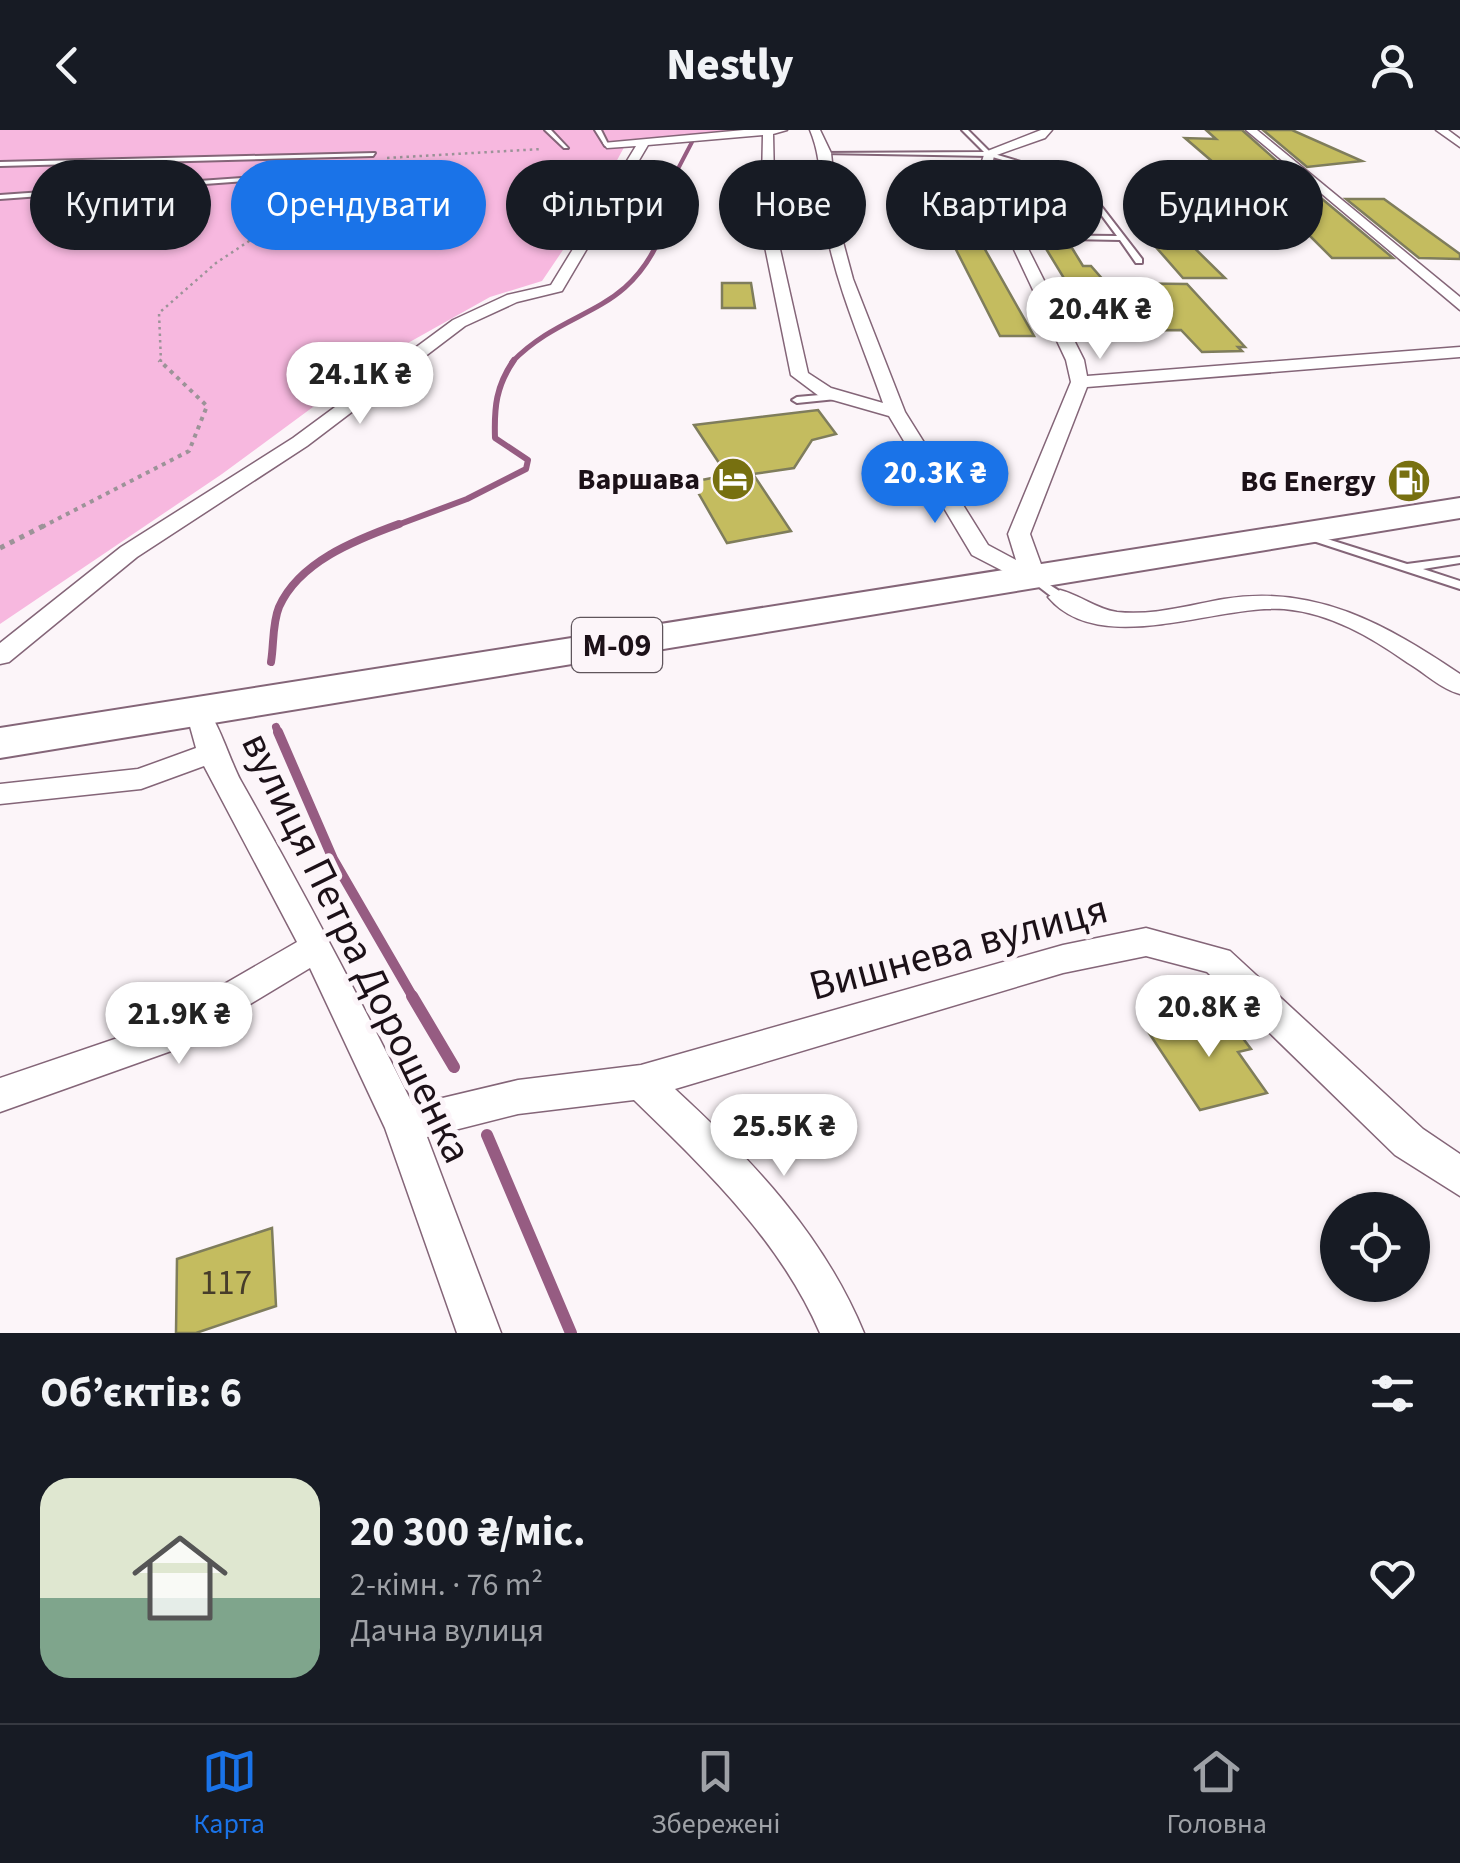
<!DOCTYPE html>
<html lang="uk">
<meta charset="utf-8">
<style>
body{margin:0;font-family:"Source Sans 3",sans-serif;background:#242831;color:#f1f3f6;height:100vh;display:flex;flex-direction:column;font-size:38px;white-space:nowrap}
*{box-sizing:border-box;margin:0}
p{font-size:32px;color:#9ea1a6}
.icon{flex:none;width:55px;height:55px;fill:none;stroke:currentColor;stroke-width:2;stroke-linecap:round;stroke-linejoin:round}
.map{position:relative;height:1203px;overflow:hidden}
.panel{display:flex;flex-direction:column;background:#171b24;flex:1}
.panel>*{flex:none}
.guide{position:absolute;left:30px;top:30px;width:1400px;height:90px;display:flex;gap:20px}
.tools{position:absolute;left:1320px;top:1062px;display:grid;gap:20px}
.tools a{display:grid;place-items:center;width:110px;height:110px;border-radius:50%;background:#171b24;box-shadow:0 2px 8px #0004;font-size:50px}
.price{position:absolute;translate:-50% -85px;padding:0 22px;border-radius:35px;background:#fff;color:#222;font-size:32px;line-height:65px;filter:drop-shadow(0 2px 5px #0008)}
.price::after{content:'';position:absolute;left:50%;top:60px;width:30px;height:22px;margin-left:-15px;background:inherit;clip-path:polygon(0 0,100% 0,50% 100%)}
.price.selected{background:#1a73e8;color:#fff}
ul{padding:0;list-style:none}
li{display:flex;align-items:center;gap:30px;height:250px;padding:0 40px}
li span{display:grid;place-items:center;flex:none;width:280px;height:200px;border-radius:30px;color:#555}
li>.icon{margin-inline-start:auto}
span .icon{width:120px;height:120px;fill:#fffc;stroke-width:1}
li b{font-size:42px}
h2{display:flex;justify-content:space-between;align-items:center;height:120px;padding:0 40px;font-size:42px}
.chip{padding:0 35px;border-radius:45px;background:#171b24;box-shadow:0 2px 8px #0004;font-size:35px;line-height:90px}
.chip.selected{background:#1a73e8;color:#fff}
header{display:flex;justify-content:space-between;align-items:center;height:130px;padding:0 40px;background:#171b24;font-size:45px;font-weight:800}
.menu{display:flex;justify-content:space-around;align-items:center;height:140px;border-top:2px solid #363941;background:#171b24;font-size:28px;color:#9ea1a6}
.menu a{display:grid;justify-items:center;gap:5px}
.menu .selected{color:#1a73e8}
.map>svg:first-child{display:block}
.green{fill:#f7b8df}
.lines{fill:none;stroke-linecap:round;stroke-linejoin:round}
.stream-far5{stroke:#965c82;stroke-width:4}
.stream-far4{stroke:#965c82;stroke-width:5}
.stream-far3{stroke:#965c82;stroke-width:6}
.stream-far2{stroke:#965c82;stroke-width:8}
.stream-far1{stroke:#965c82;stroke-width:10}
.stream{stroke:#965c82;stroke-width:12}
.building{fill:#c4bc5f;stroke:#7f7d5c;stroke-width:2.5}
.service-casing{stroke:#846578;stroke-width:4}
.minor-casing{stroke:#846578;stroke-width:3}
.trunk-casing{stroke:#846578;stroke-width:4}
.path-far2{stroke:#9c9398;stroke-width:2.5;stroke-dasharray:2.5 4;stroke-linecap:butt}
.path-far1{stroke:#9c9398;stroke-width:4;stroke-dasharray:4 5;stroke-linecap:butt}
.path{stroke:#9c9398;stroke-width:5;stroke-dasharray:5 6;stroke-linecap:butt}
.service{fill:#fff;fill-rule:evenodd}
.minor{fill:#fff;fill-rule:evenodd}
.trunk{fill:#fff;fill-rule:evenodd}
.labels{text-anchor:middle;stroke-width:10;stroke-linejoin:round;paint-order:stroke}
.far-poi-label{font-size:30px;font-weight:bold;fill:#1c1118;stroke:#fcf5f9;text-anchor:end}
.shield{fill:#fcf5f9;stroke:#5f555c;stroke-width:2.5}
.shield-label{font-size:32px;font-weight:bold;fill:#1c1118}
.near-number-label{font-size:35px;fill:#463c2a}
.near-street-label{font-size:42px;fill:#1c1118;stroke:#fcf5f9}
</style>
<header><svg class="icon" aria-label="back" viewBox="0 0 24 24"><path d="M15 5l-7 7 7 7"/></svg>Nestly<svg class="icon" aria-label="person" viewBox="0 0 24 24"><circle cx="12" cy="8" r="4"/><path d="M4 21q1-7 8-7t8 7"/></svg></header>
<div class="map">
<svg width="1460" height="1203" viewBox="0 0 1460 1203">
<rect width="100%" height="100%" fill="#fcf5f9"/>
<path class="green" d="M0 0H741L628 10 590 80 542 151 490 167 374 232 222 344 0 494Z"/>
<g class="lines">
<path class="stream-far5" d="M662 103 676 65 669 56 692 12"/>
<path class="stream-far4" d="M512 232C568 175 628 188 663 101"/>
<path class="stream-far3" d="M392 397 467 369 526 339 528 330 495 308C494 277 496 256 514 230"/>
<g class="stream-far2">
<path d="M271 532C274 515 272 494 279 477 299 432 355 410 399 394"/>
<path d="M276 597 279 605"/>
</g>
<path class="stream-far1" d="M278 602 333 729 414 869"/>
<g class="stream">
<path d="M412 866 454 937"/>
<path d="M487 1005 571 1203"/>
</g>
</g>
<g class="building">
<path d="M1206 0H1242L1286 39 1276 40 1278 67 1321 68 1393 128H1332L1299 95 1278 80V88L1185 8 1216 9Z"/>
<path d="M1263 0H1292L1362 31 1307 37Z"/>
<path d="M998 51H1021L1058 102 1026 101Z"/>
<path d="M1346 69H1384L1460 124V129L1419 128Z"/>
<path d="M1174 98 1225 148H1183L1140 99Z"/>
<path d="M946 100H974L1034 206H1000Z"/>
<path d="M1045 117 1072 118 1083 136H1091L1106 153 1187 154 1245 217H1238L1242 221 1202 222 1181 200 1096 201Z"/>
<path d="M722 153H751L755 178H722Z"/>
<path d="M818 280 836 304 812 310 794 338 753 344 791 401 727 413 692 352 727 345 694 295Z"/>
<path d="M1223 882 1251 919 1238 922 1267 963 1200 980 1147 900Z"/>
<path d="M272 1098 276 1176 196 1203H176L177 1129Z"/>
</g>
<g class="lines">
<g class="service-casing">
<g id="service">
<path d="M545 0H551L568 18H564Z"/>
<path d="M595 0H601L609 16H605Z"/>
<path d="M962 0H968L991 23 1081 50 1142 129V133H1136L1120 110 1015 108 1017 105 1117 106 1077 52 989 26 822 23 984 22Z"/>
<path d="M375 23 373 26 0 36V32Z"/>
<path d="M355 40 353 43 0 69V65Z"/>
<path d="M843 263 848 266 846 268 797 273 792 270 797 267Z"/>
<path d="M1305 402 1407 434 1460 427V433L1423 439 1460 451V459L1301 407V403Z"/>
<path d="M1034 445 1064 464 1066 467 1064 470H1056L1030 450V446Z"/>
</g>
</g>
<g class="minor-casing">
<g id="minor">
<path d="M744 0H787L773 4 775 97 808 243 831 258 883 273C863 216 838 160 826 100 819 66 824 33 810 0H820L831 23 839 97 853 149 905 282 988 415 1016 430 1008 404 1071 252 1066 230 978 43 985 22 1041 0H1052L1045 8 994 26 990 43 1084 230 1087 246 1460 217V227L1087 257 1030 404 1046 448 1034 455 1026 453 972 425 889 286 819 266 791 245 761 97 763 5 648 15 562 161 517 172 465 196 307 316 137 427 9 532 0 534V513L121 417 293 308 453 190 507 165 551 155 636 16 607 18 603 13Z"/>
<path d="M1246 0H1257L1460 167V180Z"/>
<path d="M1436 0H1448L1460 9V17Z"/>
<path d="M1060 460C1080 465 1096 479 1117 482 1154 486 1189 475 1224 469 1316 454 1387 495 1460 544V564C1441 559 1425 543 1408 533 1371 507 1330 483 1284 479 1217 474 1100 529 1048 467Z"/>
<path d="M199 573C215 578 230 632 241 651 301 757 358 865 413 975L518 950 641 935 1063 815 1146 798 1230 821 1423 999 1460 1024V1066L1395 1025 1207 842 1146 826 1063 843 675 959C753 1031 823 1104 864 1203H820C780 1110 705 1039 634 970L518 984 427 1007 501 1203H457L385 998 310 838 174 920 0 982V948L150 897 297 812 204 636 141 659 0 674V654L138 639 196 618 186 582Z"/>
</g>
</g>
<g class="trunk-casing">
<path id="trunk" d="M1460 368V388L0 628V598Z"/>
</g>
<g class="path-far2">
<path d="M387 28 541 19"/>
<path d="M161 232 159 183 216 133 323 62"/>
</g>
<path class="path-far1" d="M42 397 189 321 207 276 159 230"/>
<path class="path" d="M0 418 47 394"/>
<use href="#service" class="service"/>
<use href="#minor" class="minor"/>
<use href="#trunk" class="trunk"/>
</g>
<defs>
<g id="hotel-disc" transform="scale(2.25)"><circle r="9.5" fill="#777010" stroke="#fcf5f9"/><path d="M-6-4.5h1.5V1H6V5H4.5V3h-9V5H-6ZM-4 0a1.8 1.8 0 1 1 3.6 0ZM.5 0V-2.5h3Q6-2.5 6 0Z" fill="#fff"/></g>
<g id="fuel-disc" transform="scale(2.25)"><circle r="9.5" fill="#777010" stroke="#fcf5f9"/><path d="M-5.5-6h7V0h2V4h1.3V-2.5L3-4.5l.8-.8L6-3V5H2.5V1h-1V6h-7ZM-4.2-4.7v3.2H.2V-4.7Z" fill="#fff"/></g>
</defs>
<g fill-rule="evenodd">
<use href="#hotel-disc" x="733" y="349"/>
<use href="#fuel-disc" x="1409" y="351"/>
</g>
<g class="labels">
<g class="far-poi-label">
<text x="700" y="359">Варшава</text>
<text x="1376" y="361">BG Energy</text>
</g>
<rect class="shield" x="572" y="488" width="90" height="54" rx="8"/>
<g class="shield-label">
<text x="617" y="526">М-09</text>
</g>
<g class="near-number-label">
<text x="226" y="1164">117</text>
</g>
<g class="near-street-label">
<text transform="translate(958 816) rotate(-15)" y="15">Вишнева вулиця</text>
<text transform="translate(358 817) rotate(64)" y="15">вулиця Петра Дорошенка</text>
</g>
</g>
</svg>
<div class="tools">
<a><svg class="icon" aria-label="locate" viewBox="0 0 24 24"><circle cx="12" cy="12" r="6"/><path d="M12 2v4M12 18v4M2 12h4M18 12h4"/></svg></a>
</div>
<b class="price" style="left:1100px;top:232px">20.4K ₴</b>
<b class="price" style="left:360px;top:297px">24.1K ₴</b>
<b class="price selected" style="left:935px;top:396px">20.3K ₴</b>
<b class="price" style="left:1209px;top:930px">20.8K ₴</b>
<b class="price" style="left:179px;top:937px">21.9K ₴</b>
<b class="price" style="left:784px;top:1049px">25.5K ₴</b>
<div class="guide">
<a class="chip">Купити</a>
<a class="chip selected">Орендувати</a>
<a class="chip">Фільтри</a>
<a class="chip">Нове</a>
<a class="chip">Квартира</a>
<a class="chip">Будинок</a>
</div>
</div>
<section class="panel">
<h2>Об’єктів: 6<svg class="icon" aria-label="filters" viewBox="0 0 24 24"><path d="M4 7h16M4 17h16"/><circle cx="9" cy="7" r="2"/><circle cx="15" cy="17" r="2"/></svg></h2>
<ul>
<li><span style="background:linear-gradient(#dfe7d0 60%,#7fa58c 0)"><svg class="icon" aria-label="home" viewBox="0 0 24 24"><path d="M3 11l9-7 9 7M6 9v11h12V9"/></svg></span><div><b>20 300 ₴/міс.</b><p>2-кімн. · 76 m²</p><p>Дачна вулиця</p></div><svg class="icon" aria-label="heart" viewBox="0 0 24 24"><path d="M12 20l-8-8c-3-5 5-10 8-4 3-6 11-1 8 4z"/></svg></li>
</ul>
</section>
<nav class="menu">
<a class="selected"><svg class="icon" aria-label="map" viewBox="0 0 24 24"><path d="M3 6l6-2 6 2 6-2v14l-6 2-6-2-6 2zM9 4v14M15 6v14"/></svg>Карта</a>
<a><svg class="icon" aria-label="saved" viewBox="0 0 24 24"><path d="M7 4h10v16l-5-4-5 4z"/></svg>Збережені</a>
<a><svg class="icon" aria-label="home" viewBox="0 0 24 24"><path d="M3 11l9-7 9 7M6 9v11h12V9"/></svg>Головна</a>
</nav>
